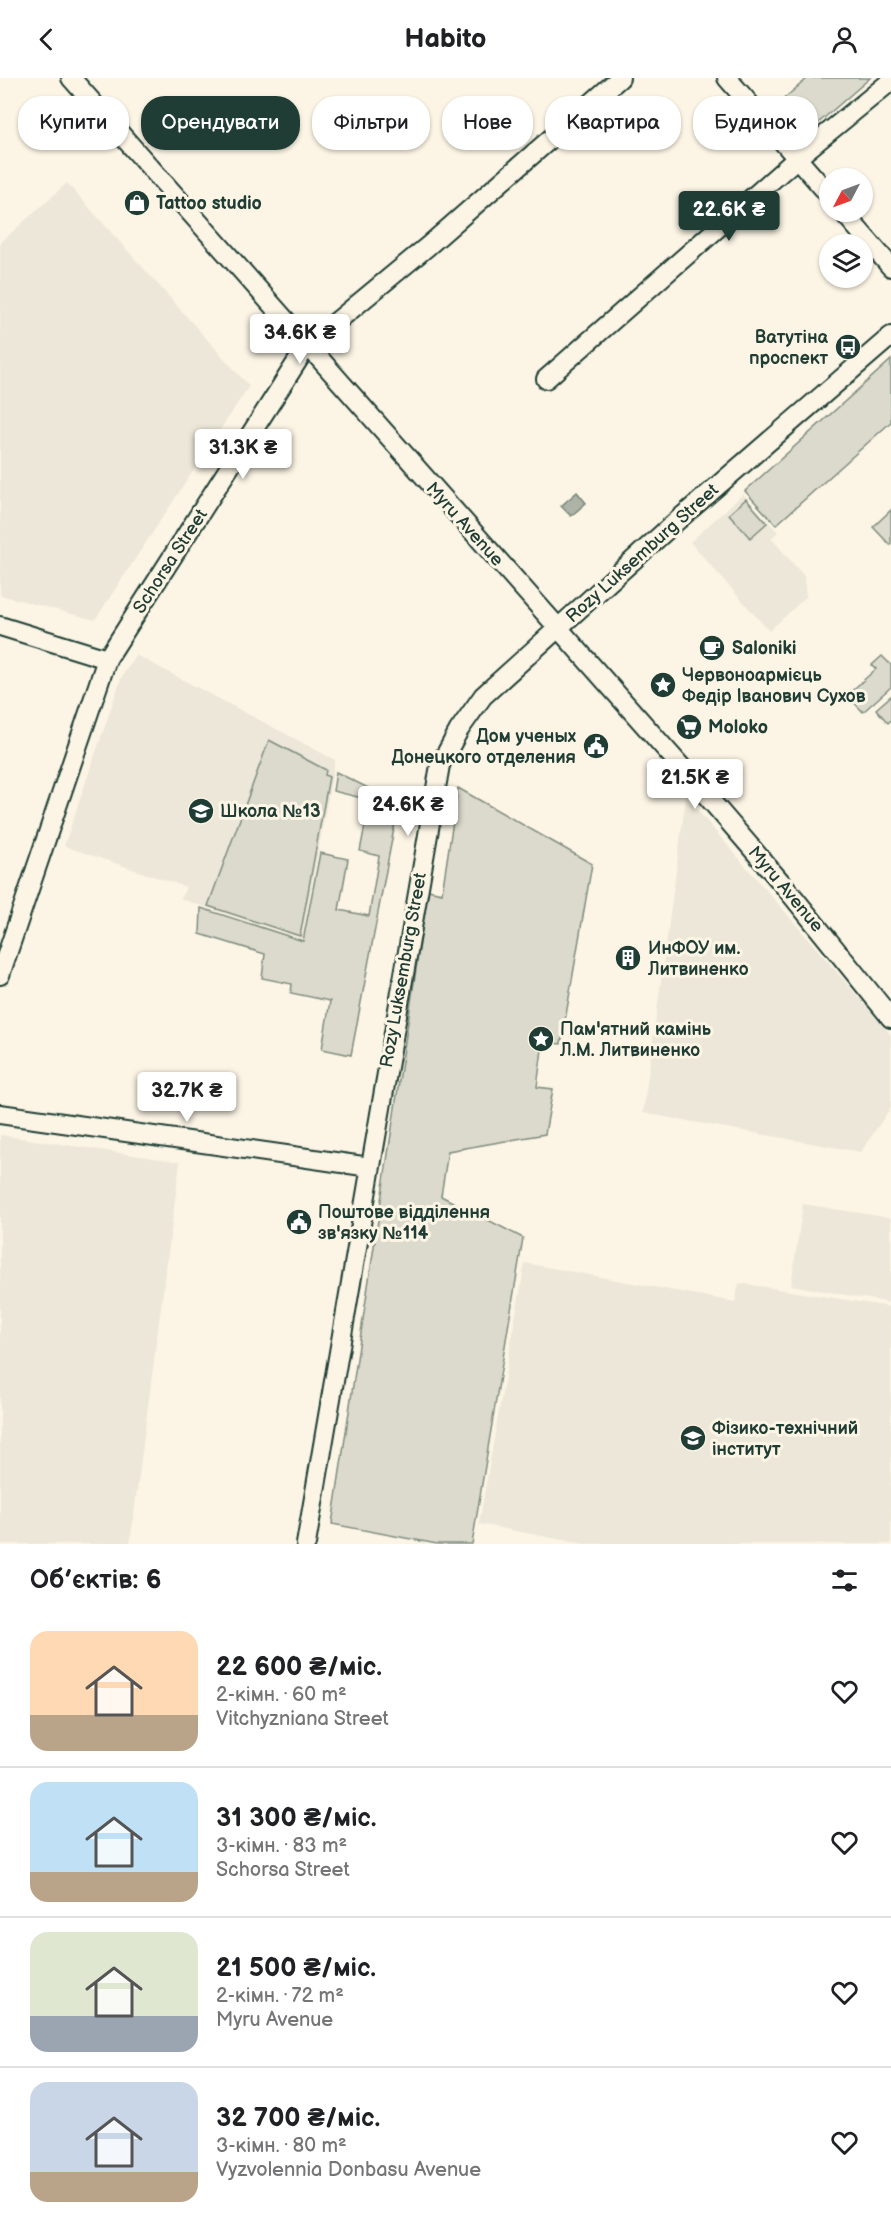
<!DOCTYPE html>
<html lang="uk">
<meta charset="utf-8">
<style>
body{margin:0;font-family:"Balsamiq Sans",sans-serif;background:#f2f2f2;color:#202124;height:100vh;display:flex;flex-direction:column;font-size:22px;white-space:nowrap}
*{box-sizing:border-box;margin:0}
p{font-size:20px;color:#757577}
.icon{flex:none;width:33px;height:33px;fill:none;stroke:currentColor;stroke-width:2;stroke-linecap:round;stroke-linejoin:round}
.map{position:relative;height:1466px;overflow:hidden}
.details{display:flex;flex-direction:column;background:#fff;flex:1}
.details>*{flex:none}
.hud{position:absolute;left:18px;top:18px;width:855px;height:54px;display:flex;gap:12px}
.needle{width:39px;rotate:229deg}
.controls{position:absolute;left:819px;top:90px;display:grid;gap:12px}
.controls a{display:grid;place-items:center;width:54px;height:54px;border-radius:50%;background:#fff;box-shadow:0 2px 4px #0004;font-size:30px}
.price{position:absolute;translate:-50% -51px;padding:0 14px;border-radius:6px;background:#fff;color:#222;font-size:20px;line-height:39px;filter:drop-shadow(0 2px 3px #0008)}
.price::after{content:'';position:absolute;left:50%;top:36px;width:18px;height:14px;margin-left:-9px;background:inherit;clip-path:polygon(0 0,100% 0,50% 100%)}
.price.current{background:#1f3d34;color:#fff}
ul{padding:0;list-style:none}
li{display:flex;align-items:center;gap:18px;height:150px;padding:0 30px}
li+li{border-top:2px solid #e0e0e0}
li span{display:grid;place-items:center;flex:none;width:168px;height:120px;border-radius:18px;color:#555}
li>.icon{margin-inline-start:auto}
span .icon{width:72px;height:72px;fill:#fffc;stroke-width:1}
li b{font-size:26px}
h2{display:flex;justify-content:space-between;align-items:center;height:72px;padding:0 30px;font-size:26px}
.pill{padding:0 21px;border-radius:24px;background:#fff;box-shadow:0 2px 4px #0004;font-size:21px;line-height:54px}
.pill.current{background:#1f3d34;color:#fff}
header{display:flex;justify-content:space-between;align-items:center;height:78px;padding:0 30px;background:#fff;font-size:27px;font-weight:600}
.map>svg:first-child{display:block}
.built{fill:#ece7d8}
.green{fill:#dcdacc;stroke:#7e8c80;stroke-width:1.5}
.water{fill:#aeb3a7;stroke:#758479;stroke-width:1.5}
.lines{fill:none;stroke-linecap:round;stroke-linejoin:round}
.minor-casing{stroke:#1f3d34;stroke-width:22}
.minor{stroke:#fcf5e5;stroke-width:18}
.labels{text-anchor:middle;stroke-width:6;stroke-linejoin:round;paint-order:stroke}
.poi-label{font-size:18px;font-weight:bold;fill:#1f3d34;stroke:#fcf5e5;text-anchor:start}
.street-label{font-size:18px;fill:#1f3d34;stroke:#fcf5e5}
</style>
<header><svg class="icon" aria-label="back" viewBox="0 0 24 24"><path d="M15 5l-7 7 7 7"/></svg>Habito<svg class="icon" aria-label="person" viewBox="0 0 24 24"><circle cx="12" cy="8" r="4"/><path d="M4 21q1-7 8-7t8 7"/></svg></header>
<div class="map">
<svg width="891" height="1466" viewBox="0 0 891 1466">
<rect width="100%" height="100%" fill="#fcf5e5"/>
<filter id="ink" filterUnits="userSpaceOnUse"><feTurbulence type="fractalNoise" baseFrequency=".0167" numOctaves="2"/><feDisplacementMap in="SourceGraphic" scale="12" xChannelSelector="R" yChannelSelector="G"/><feConvolveMatrix kernelMatrix="1 2 1 2 8 2 1 2 1" color-interpolation-filters="sRGB"/></filter>
<g filter="url(#ink)">
<g class="built">
<path d="M67 105 249 308 95 542 0 517V165Z"/>
<path d="M743 416 778 454 771 460 804 498 806 519 769 553 690 464Z"/>
<path d="M136 577 335 682 302 861 181 821 186 809 64 768 122 598Z"/>
<path d="M686 719 891 957V1029L861 1074 643 1035Z"/>
<path d="M0 1057 180 1084 130 1466H0Z"/>
<path d="M803 1126 891 1140V1225L791 1207Z"/>
<path d="M525 1185 735 1224 739 1205 891 1229V1466H584L479 1446Z"/>
</g>
<g class="green">
<path d="M808 0H870L801 60 774 29Z"/>
<path d="M891 282V344L776 447 745 413Z"/>
<path d="M746 421 767 445 750 460 729 436Z"/>
<path d="M891 432V466L890 467 873 449Z"/>
<path d="M882 578 891 587V609L863 634 847 617 876 591 872 587Z"/>
<path d="M891 618V642L888 645 876 631Z"/>
<path d="M269 662 326 692 325 697 329 699 300 858 208 828Z"/>
<path d="M336 694 376 714 400 719 351 977 322 971 330 923 291 915 292 906 262 900 265 876 200 856 201 830 303 863 320 775 348 781 339 832 369 838 379 778 360 773 370 722 333 713Z"/>
<path d="M458 710 592 786 561 966 543 964 537 1009 553 1011 545 1056 448 1073 441 1118 523 1160 472 1466H437L332 1446 428 812 442 815Z"/>
</g>
<path class="water" d="M577 414 586 425 571 438 561 428Z"/>
<g class="lines">
<g class="minor-casing">
<g id="minor">
<path d="M71 0 693 702 786 810 891 940"/>
<path d="M727 0 830 118"/>
<path d="M843 134 891 189"/>
<path d="M546 301 803 75 891 3"/>
<path d="M0 548 107 581"/>
<path d="M0 897 107 581 307 268 428 168 620 0"/>
<path d="M0 1036 370 1089"/>
<path d="M306 1466 440 687 459 652 483 618 671 448 891 258"/>
</g>
</g>
<use href="#minor" class="minor"/>
</g>
</g>
<defs>
<g id="shop-disc" transform="scale(1.35)"><circle r="9.5" fill="#1f3d34" stroke="#fcf5e5"/><path d="M-5-2.5h2.3a2.7 3.5 0 0 1 5.4 0H5L5.5 6h-11ZM-1.5-2.5h3a1.5 2.3 0 0 0-3 0Z" fill="#fff"/></g>
<g id="bus-disc" transform="scale(1.35)"><circle r="9.5" fill="#1f3d34" stroke="#fcf5e5"/><path d="M-5-6H5V4H4V6H2V4H-2V6H-4V4H-5ZM-3.5-4V0h7V-4ZM-3.5 1.2v1.5H-2V1.2ZM2 1.2v1.5H3.5V1.2Z" fill="#fff"/></g>
<g id="cafe-disc" transform="scale(1.35)"><circle r="9.5" fill="#1f3d34" stroke="#fcf5e5"/><path d="M-5.5-4.5H6V0H3Q3 3.5 0 3.5H-2.5Q-5.5 3.5-5.5 0ZM3-3.2v2h1.7v-2ZM-6 4.5H4V6H-6Z" fill="#fff"/></g>
<g id="sight-disc" transform="scale(1.35)"><circle r="9.5" fill="#1f3d34" stroke="#fcf5e5"/><path d="M0-6L1.8-2.2L6-1.7L2.9 1.2L3.7 5.4L0 3.3L-3.7 5.4L-2.9 1.2L-6-1.7L-1.8-2.2Z" fill="#fff"/></g>
<g id="supermarket-disc" transform="scale(1.35)"><circle r="9.5" fill="#1f3d34" stroke="#fcf5e5"/><path d="M-6-5.5h2.5l.6 2H6L4.5 2H-2.5L-4.4-4H-6ZM-1.5 3.2a1.3 1.3 0 1 0 .1 0ZM3 3.2a1.3 1.3 0 1 0 .1 0Z" fill="#fff"/></g>
<g id="civic-disc" transform="scale(1.35)"><circle r="9.5" fill="#1f3d34" stroke="#fcf5e5"/><path d="M-.6-6.5H3V-4.5H.6V-3L4-1V1h2V6H-6V1h2V-1L-.6-3ZM-1.2 2.5V6h2.4V2.5Z" fill="#fff"/></g>
<g id="school-disc" transform="scale(1.35)"><circle r="9.5" fill="#1f3d34" stroke="#fcf5e5"/><path d="M0-5L7-2L0 1L-7-2ZM-4 1L0 2.5L4 1V4Q0 6-4 4Z" fill="#fff"/></g>
<g id="building-disc" transform="scale(1.35)"><circle r="9.5" fill="#1f3d34" stroke="#fcf5e5"/><path d="M-4-6H4V6H1V3H-1V6H-4ZM-2.5-4.3h1.7v1.8h-1.7ZM.8-4.3h1.7v1.8H.8ZM-2.5-1h1.7V.8h-1.7ZM.8-1h1.7V.8H.8Z" fill="#fff"/></g>
<g id="university-disc" transform="scale(1.35)"><circle r="9.5" fill="#1f3d34" stroke="#fcf5e5"/><path d="M0-5L7-2L0 1L-7-2ZM-4 1L0 2.5L4 1V4Q0 6-4 4Z" fill="#fff"/></g>
</defs>
<g fill-rule="evenodd">
<use href="#shop-disc" x="137" y="125"/>
<use href="#bus-disc" x="848" y="269"/>
<use href="#cafe-disc" x="712" y="570"/>
<use href="#sight-disc" x="663" y="607"/>
<use href="#supermarket-disc" x="689" y="649"/>
<use href="#civic-disc" x="596" y="668"/>
<use href="#school-disc" x="201" y="733"/>
<use href="#building-disc" x="628" y="880"/>
<use href="#sight-disc" x="541" y="961"/>
<use href="#civic-disc" x="299" y="1144"/>
<use href="#university-disc" x="693" y="1360"/>
</g>
<g class="labels">
<g class="poi-label">
<text x="156" y="131">Tattoo studio</text>
<text x="828" y="265" text-anchor="end">Ватутіна<tspan x="828" dy="21">проспект</tspan></text>
<text x="732" y="576">Saloniki</text>
<text x="682" y="603">Червоноармієць<tspan x="682" dy="21">Федір Іванович Сухов</tspan></text>
<text x="708" y="655">Moloko</text>
<text x="576" y="664" text-anchor="end">Дом ученых<tspan x="576" dy="21">Донецкого отделения</tspan></text>
<text x="220" y="739">Школа №13</text>
<text x="648" y="876">ИнФОУ им.<tspan x="648" dy="21">Литвиненко</tspan></text>
<text x="560" y="957">Пам'ятний камінь<tspan x="560" dy="21">Л.М. Литвиненко</tspan></text>
<text x="318" y="1140">Поштове відділення<tspan x="318" dy="21">зв'язку №114</tspan></text>
<text x="712" y="1356">Фізико-технічний<tspan x="712" dy="21">інститут</tspan></text>
</g>
<g class="street-label">
<text transform="translate(465 446) rotate(48)" y="6">Myru Avenue</text>
<text transform="translate(642 475) rotate(-42)" y="6">Rozy Luksemburg Street</text>
<text transform="translate(170 483) rotate(-57)" y="6">Schorsa Street</text>
<text transform="translate(786 811) rotate(50)" y="6">Myru Avenue</text>
<text transform="translate(403 892) rotate(-80)" y="6">Rozy Luksemburg Street</text>
</g>
</g>
</svg>
<div class="controls">
<a><svg class="needle" viewBox="-14 -14 28 28"><path d="M0-13l5 13h-10z" fill="#e53935"/><path d="M0 13l5-13h-10z" fill="#757577"/></svg></a>
<a><svg class="icon" aria-label="layers" viewBox="0 0 24 24"><path d="M12 4l9 5-9 5-9-5zM3 14l9 5 9-5"/></svg></a>
</div>
<b class="price current" style="left:729px;top:164px">22.6K ₴</b>
<b class="price" style="left:300px;top:287px">34.6K ₴</b>
<b class="price" style="left:243px;top:402px">31.3K ₴</b>
<b class="price" style="left:695px;top:732px">21.5K ₴</b>
<b class="price" style="left:408px;top:759px">24.6K ₴</b>
<b class="price" style="left:187px;top:1045px">32.7K ₴</b>
<div class="hud">
<a class="pill">Купити</a>
<a class="pill current">Орендувати</a>
<a class="pill">Фільтри</a>
<a class="pill">Нове</a>
<a class="pill">Квартира</a>
<a class="pill">Будинок</a>
</div>
</div>
<section class="details">
<h2>Об’єктів: 6<svg class="icon" aria-label="filters" viewBox="0 0 24 24"><path d="M4 7h16M4 17h16"/><circle cx="9" cy="7" r="2"/><circle cx="15" cy="17" r="2"/></svg></h2>
<ul>
<li><span style="background:linear-gradient(#ffd9b3 70%,#b9a48a 0)"><svg class="icon" aria-label="home" viewBox="0 0 24 24"><path d="M3 11l9-7 9 7M6 9v11h12V9"/></svg></span><div><b>22 600 ₴/міс.</b><p>2-кімн. · 60 m²</p><p>Vitchyzniana Street</p></div><svg class="icon" aria-label="heart" viewBox="0 0 24 24"><path d="M12 20l-8-8c-3-5 5-10 8-4 3-6 11-1 8 4z"/></svg></li>
<li><span style="background:linear-gradient(#bfe0f5 75%,#b9a48a 0)"><svg class="icon" aria-label="home" viewBox="0 0 24 24"><path d="M3 11l9-7 9 7M6 9v11h12V9"/></svg></span><div><b>31 300 ₴/міс.</b><p>3-кімн. · 83 m²</p><p>Schorsa Street</p></div><svg class="icon" aria-label="heart" viewBox="0 0 24 24"><path d="M12 20l-8-8c-3-5 5-10 8-4 3-6 11-1 8 4z"/></svg></li>
<li><span style="background:linear-gradient(#dfe7d0 70%,#9aa5b1 0)"><svg class="icon" aria-label="home" viewBox="0 0 24 24"><path d="M3 11l9-7 9 7M6 9v11h12V9"/></svg></span><div><b>21 500 ₴/міс.</b><p>2-кімн. · 72 m²</p><p>Myru Avenue</p></div><svg class="icon" aria-label="heart" viewBox="0 0 24 24"><path d="M12 20l-8-8c-3-5 5-10 8-4 3-6 11-1 8 4z"/></svg></li>
<li><span style="background:linear-gradient(#c9d6e8 75%,#b9a48a 0)"><svg class="icon" aria-label="home" viewBox="0 0 24 24"><path d="M3 11l9-7 9 7M6 9v11h12V9"/></svg></span><div><b>32 700 ₴/міс.</b><p>3-кімн. · 80 m²</p><p>Vyzvolennia Donbasu Avenue</p></div><svg class="icon" aria-label="heart" viewBox="0 0 24 24"><path d="M12 20l-8-8c-3-5 5-10 8-4 3-6 11-1 8 4z"/></svg></li>
</ul>
</section>
